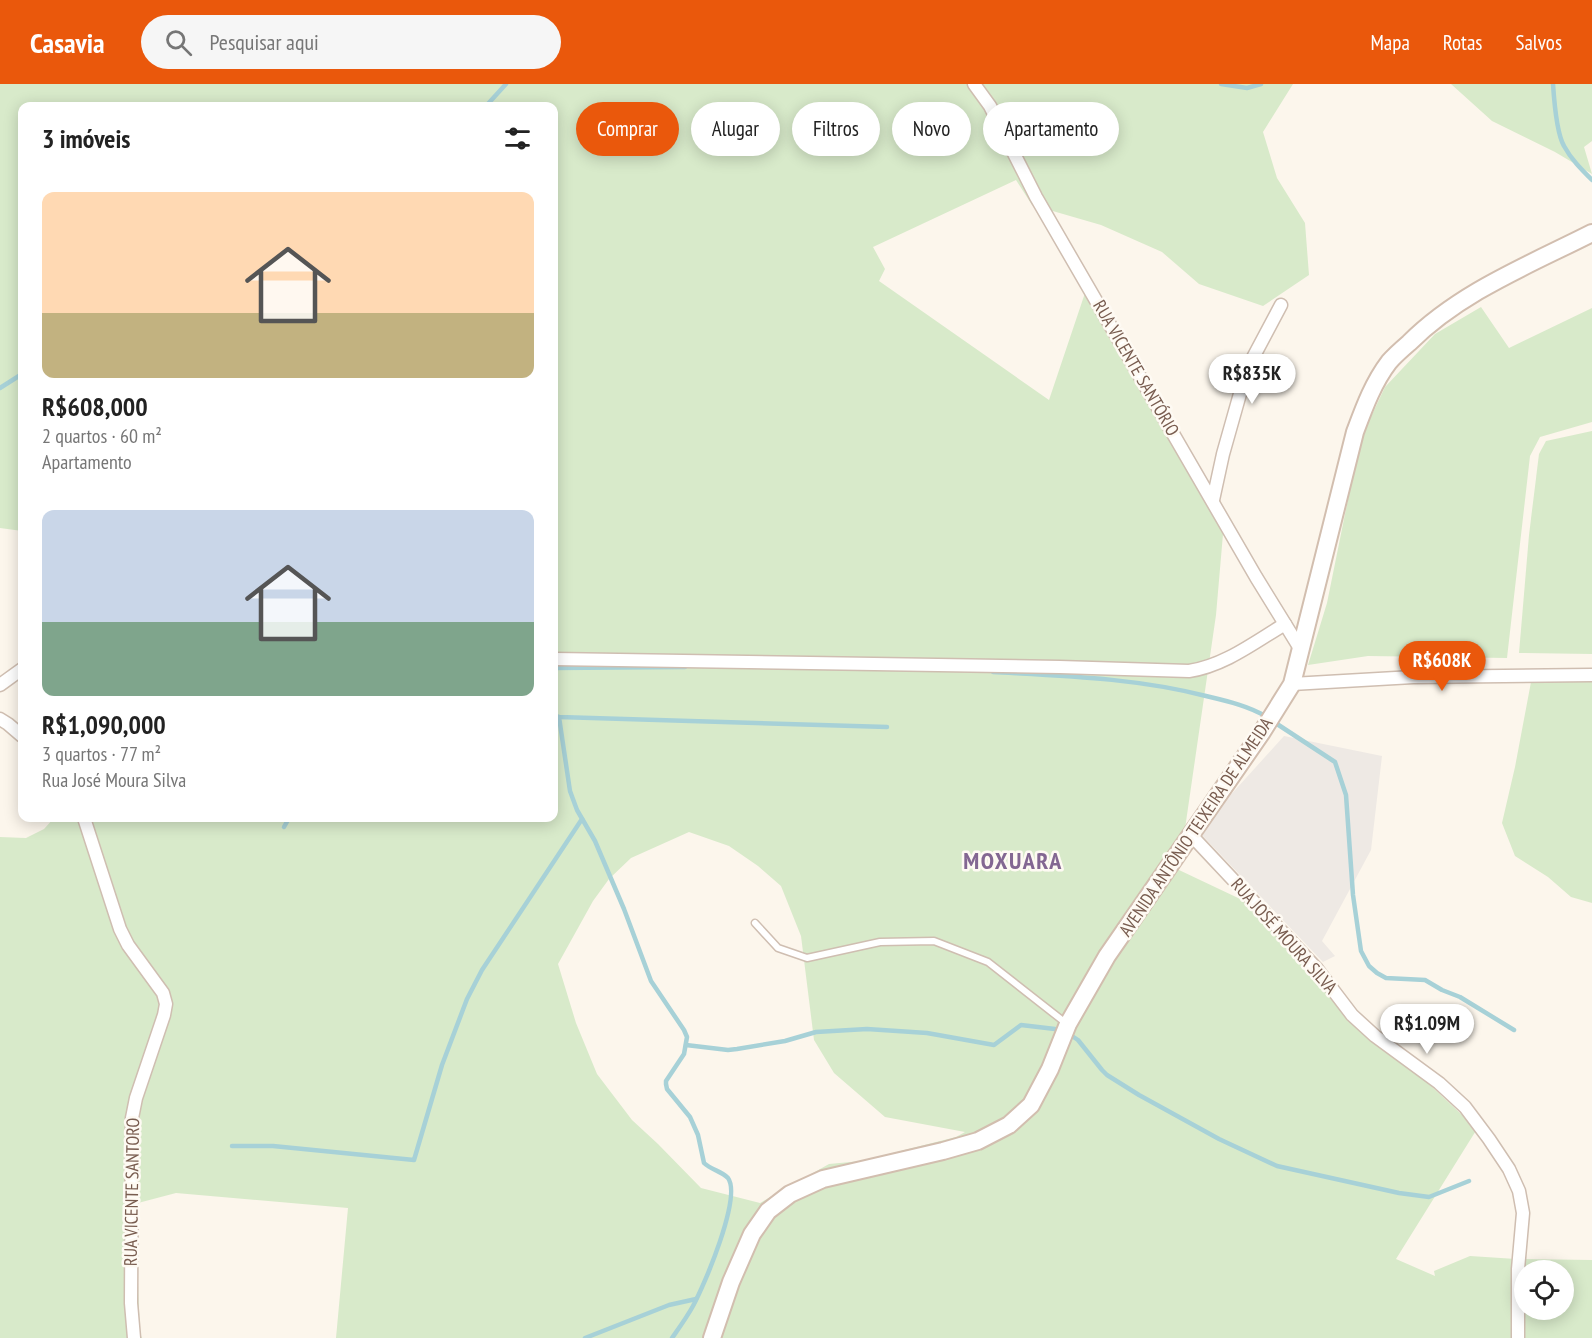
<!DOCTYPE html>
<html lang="pt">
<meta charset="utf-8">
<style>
body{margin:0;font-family:"PT Sans Narrow",sans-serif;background:#f6f6f6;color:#222;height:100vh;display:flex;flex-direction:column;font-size:22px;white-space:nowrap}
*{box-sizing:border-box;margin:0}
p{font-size:20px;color:#767676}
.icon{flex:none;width:33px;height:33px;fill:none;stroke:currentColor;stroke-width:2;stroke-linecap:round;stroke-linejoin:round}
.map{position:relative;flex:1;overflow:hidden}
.panel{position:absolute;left:18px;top:18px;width:540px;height:720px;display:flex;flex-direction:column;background:#fff;border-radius:12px;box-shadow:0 3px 15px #0003}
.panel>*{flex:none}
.top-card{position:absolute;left:576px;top:18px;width:570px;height:54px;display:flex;gap:12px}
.buttons{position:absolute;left:1514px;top:1176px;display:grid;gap:12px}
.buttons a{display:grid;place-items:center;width:60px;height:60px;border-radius:50%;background:#fff;box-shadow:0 3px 15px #0003;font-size:30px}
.price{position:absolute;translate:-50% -51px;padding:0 14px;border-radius:21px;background:#fff;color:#222;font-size:20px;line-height:39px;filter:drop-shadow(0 2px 3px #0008)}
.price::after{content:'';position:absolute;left:50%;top:36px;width:18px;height:14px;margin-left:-9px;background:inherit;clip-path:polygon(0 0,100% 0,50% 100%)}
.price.on{background:#ea580c;color:#fff}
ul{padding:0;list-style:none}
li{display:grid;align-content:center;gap:12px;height:318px;padding:0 24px}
li span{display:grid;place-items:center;height:186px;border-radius:12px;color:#555}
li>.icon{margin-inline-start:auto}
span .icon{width:108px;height:108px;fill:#fffc;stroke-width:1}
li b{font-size:26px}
h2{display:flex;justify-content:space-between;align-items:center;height:72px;padding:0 24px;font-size:26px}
.pill{padding:0 21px;border-radius:27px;background:#fff;box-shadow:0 3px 15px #0003;font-size:21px;line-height:54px}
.pill.on{background:#ea580c;color:#fff}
header{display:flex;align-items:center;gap:36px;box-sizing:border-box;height:84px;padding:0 30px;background:#ea580c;color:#fff}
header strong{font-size:28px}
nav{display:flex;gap:33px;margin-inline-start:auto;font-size:21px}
.search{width:420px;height:54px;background:#f6f6f6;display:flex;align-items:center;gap:15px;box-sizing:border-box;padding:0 21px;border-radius:33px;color:#767676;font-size:22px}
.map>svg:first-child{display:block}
.industrial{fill:#eee9e4}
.green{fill:#d8eaca;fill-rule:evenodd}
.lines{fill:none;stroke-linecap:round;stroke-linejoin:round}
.stream{stroke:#a7d1d7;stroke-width:4.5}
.lane-casing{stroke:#cfbeb1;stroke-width:9}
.street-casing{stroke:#cfbeb1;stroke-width:15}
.secondary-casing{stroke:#d2beaf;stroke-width:20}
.lane{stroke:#fff;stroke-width:6}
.street{stroke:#fff;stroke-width:12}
.secondary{stroke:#fff;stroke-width:16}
.labels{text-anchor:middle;stroke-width:5;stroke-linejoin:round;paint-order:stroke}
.street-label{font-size:18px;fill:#785c4f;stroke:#fefaf3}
.district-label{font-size:24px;font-weight:bold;letter-spacing:1.5px;fill:#836792;stroke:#fefaf3}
</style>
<header>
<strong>Casavia</strong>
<div class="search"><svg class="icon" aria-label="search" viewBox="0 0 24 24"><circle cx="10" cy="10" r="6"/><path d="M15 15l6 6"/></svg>Pesquisar aqui</div>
<nav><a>Mapa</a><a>Rotas</a><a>Salvos</a></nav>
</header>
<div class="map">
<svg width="1592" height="1254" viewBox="0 0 1592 1254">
<rect width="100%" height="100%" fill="#fcf6ec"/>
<path class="industrial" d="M1284 652 1382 672 1371 766 1322 857 1335 872 1323 878 1198 747Z"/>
<g class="green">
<path d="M0 0H1293L1263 48 1277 94 1305 139 1309 191 1263 222 1199 200 1162 168 1101 141 1032 121 1016 96 873 163 885 185 879 197 1049 316 1085 209 1173 359 1223 450 1216 531 1179 786 1255 822 1350 936 1428 999 1477 1045 1396 1175 1435 1192 1434 1187 1470 1172 1516 1175 1592 1176V1254H336L348 1124 176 1109 138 1119V1199L140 1250 142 1254H0V753L26 754 44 745 54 734H554V22H22V447L0 444ZM689 748 729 762 758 782 781 802 801 852 814 956 834 989 885 1033 965 1048 956 1053 861 1077 829 1080 760 1119 701 1104 658 1060 632 1036 597 990 576 939 558 880 593 817 609 795 631 774ZM1524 1186H1563V1226H1524Z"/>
<path d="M1451 0H1592V57L1584 63 1592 90 1555 68 1492 37Z"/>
<path d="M1481 223 1509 264 1592 224V338L1540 353 1530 372 1507 574 1368 572 1308 581 1327 519 1360 356 1385 303 1435 250Z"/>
<path d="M1592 347V570L1519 569 1529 451 1539 370 1546 357Z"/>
<path d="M1592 597V819L1571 813 1548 793 1515 772 1502 739 1515 683 1531 598Z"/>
</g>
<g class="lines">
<g class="stream">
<path d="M1221 0 1247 4 1261 0"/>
<path d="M1553 0C1554 15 1557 50 1564 62 1571 75 1581 85 1592 96"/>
<path d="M486 22 506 0"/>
<path d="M0 304 22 290"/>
<path d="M554 584 685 583"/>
<path d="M993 588C1065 592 1136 594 1206 612 1227 617 1249 622 1267 633"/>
<path d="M554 631 559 633 887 643"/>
<path d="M559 633 570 707 577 726 595 757 624 825 651 897 684 946 687 953 684 970 666 997V1000L667 1005 690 1033 698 1051 704 1079C711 1086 722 1087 728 1094 742 1113 704 1202 693 1222 687 1233 679 1244 672 1254"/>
<path d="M1274 638 1335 678 1346 711 1353 811 1361 867 1369 882 1377 889 1386 894 1425 896 1442 906 1460 913 1514 946"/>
<path d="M284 743 289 734"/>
<path d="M1069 950 1078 956 1102 986 1107 991 1139 1011 1219 1055 1277 1082 1399 1109 1429 1113 1469 1097"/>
<path d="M686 961 728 966 737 965 785 957 816 948 867 945 927 949 994 961 1021 941 1055 945 1061 948"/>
<path d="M232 1062H273L414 1076 442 981 467 915 482 886 582 735"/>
<path d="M585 1254 669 1221 696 1215"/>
</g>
<g class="lane-casing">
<path id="lane" d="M755 839 778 864 807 874 880 858 934 857 988 878 1067 940"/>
</g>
<g class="street-casing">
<g id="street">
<path d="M974 0 990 22 1036 113 1256 493 1301 566"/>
<path d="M1213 416 1223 370 1247 285 1281 221"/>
<path d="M554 575 1060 583 1189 587C1224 582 1255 558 1285 540"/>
<path d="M1292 600 1413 593 1592 591"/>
<path d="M0 601 22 585"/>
<path d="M0 635 8 640 22 652"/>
<path d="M84 734 120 845 128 861 163 909 166 920 164 931 136 1014 132 1034 131 1219 134 1254"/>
<path d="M1191 751 1317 885 1352 931 1375 952 1439 999 1465 1023 1489 1055 1509 1085 1519 1107 1523 1129 1518 1185V1254"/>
</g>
</g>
<g class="secondary-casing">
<path id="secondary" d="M712 1254 731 1198 752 1150 768 1127 790 1110 823 1095 943 1067 978 1057 1009 1041 1031 1021 1050 985 1068 940 1107 872 1262 648 1292 600 1355 348C1364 324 1373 299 1389 278 1395 271 1402 265 1409 259 1460 208 1529 181 1592 149"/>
</g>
<use href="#lane" class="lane"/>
<use href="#street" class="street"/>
<use href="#secondary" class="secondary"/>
</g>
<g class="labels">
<g class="street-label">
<text transform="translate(1136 284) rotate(60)" y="6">RUA VICENTE SANTÓRIO</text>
<text transform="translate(1196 743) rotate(-56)" y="6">AVENIDA ANTÔNIO TEIXEIRA DE ALMEIDA</text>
<text transform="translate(1284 852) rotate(48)" y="6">RUA JOSÉ MOURA SILVA</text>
<text transform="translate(132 1108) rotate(-89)" y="6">RUA VICENTE SANTORO</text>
</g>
<g class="district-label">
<text x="1013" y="785">MOXUARA</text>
</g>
</g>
</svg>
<div class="buttons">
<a><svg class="icon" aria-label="locate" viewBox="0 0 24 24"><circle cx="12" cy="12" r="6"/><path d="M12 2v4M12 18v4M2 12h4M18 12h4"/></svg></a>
</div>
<b class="price" style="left:1252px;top:321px">R$835K</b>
<b class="price on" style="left:1442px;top:608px">R$608K</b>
<b class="price" style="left:1427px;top:971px">R$1.09M</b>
<div class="top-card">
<a class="pill on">Comprar</a>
<a class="pill">Alugar</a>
<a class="pill">Filtros</a>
<a class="pill">Novo</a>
<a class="pill">Apartamento</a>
</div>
<section class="panel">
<h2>3 imóveis<svg class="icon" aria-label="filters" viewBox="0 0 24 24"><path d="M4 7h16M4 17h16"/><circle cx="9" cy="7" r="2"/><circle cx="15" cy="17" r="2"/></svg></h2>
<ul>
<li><span style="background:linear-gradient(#ffd9b3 65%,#c2b280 0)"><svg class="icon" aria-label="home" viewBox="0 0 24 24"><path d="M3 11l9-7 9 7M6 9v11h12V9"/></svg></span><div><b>R$608,000</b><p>2 quartos · 60 m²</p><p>Apartamento</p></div></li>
<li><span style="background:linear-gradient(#c9d6e8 60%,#7fa58c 0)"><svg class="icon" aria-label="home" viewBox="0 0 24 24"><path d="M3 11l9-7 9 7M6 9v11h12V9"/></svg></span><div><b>R$1,090,000</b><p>3 quartos · 77 m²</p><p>Rua José Moura Silva</p></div></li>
</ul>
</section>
</div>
